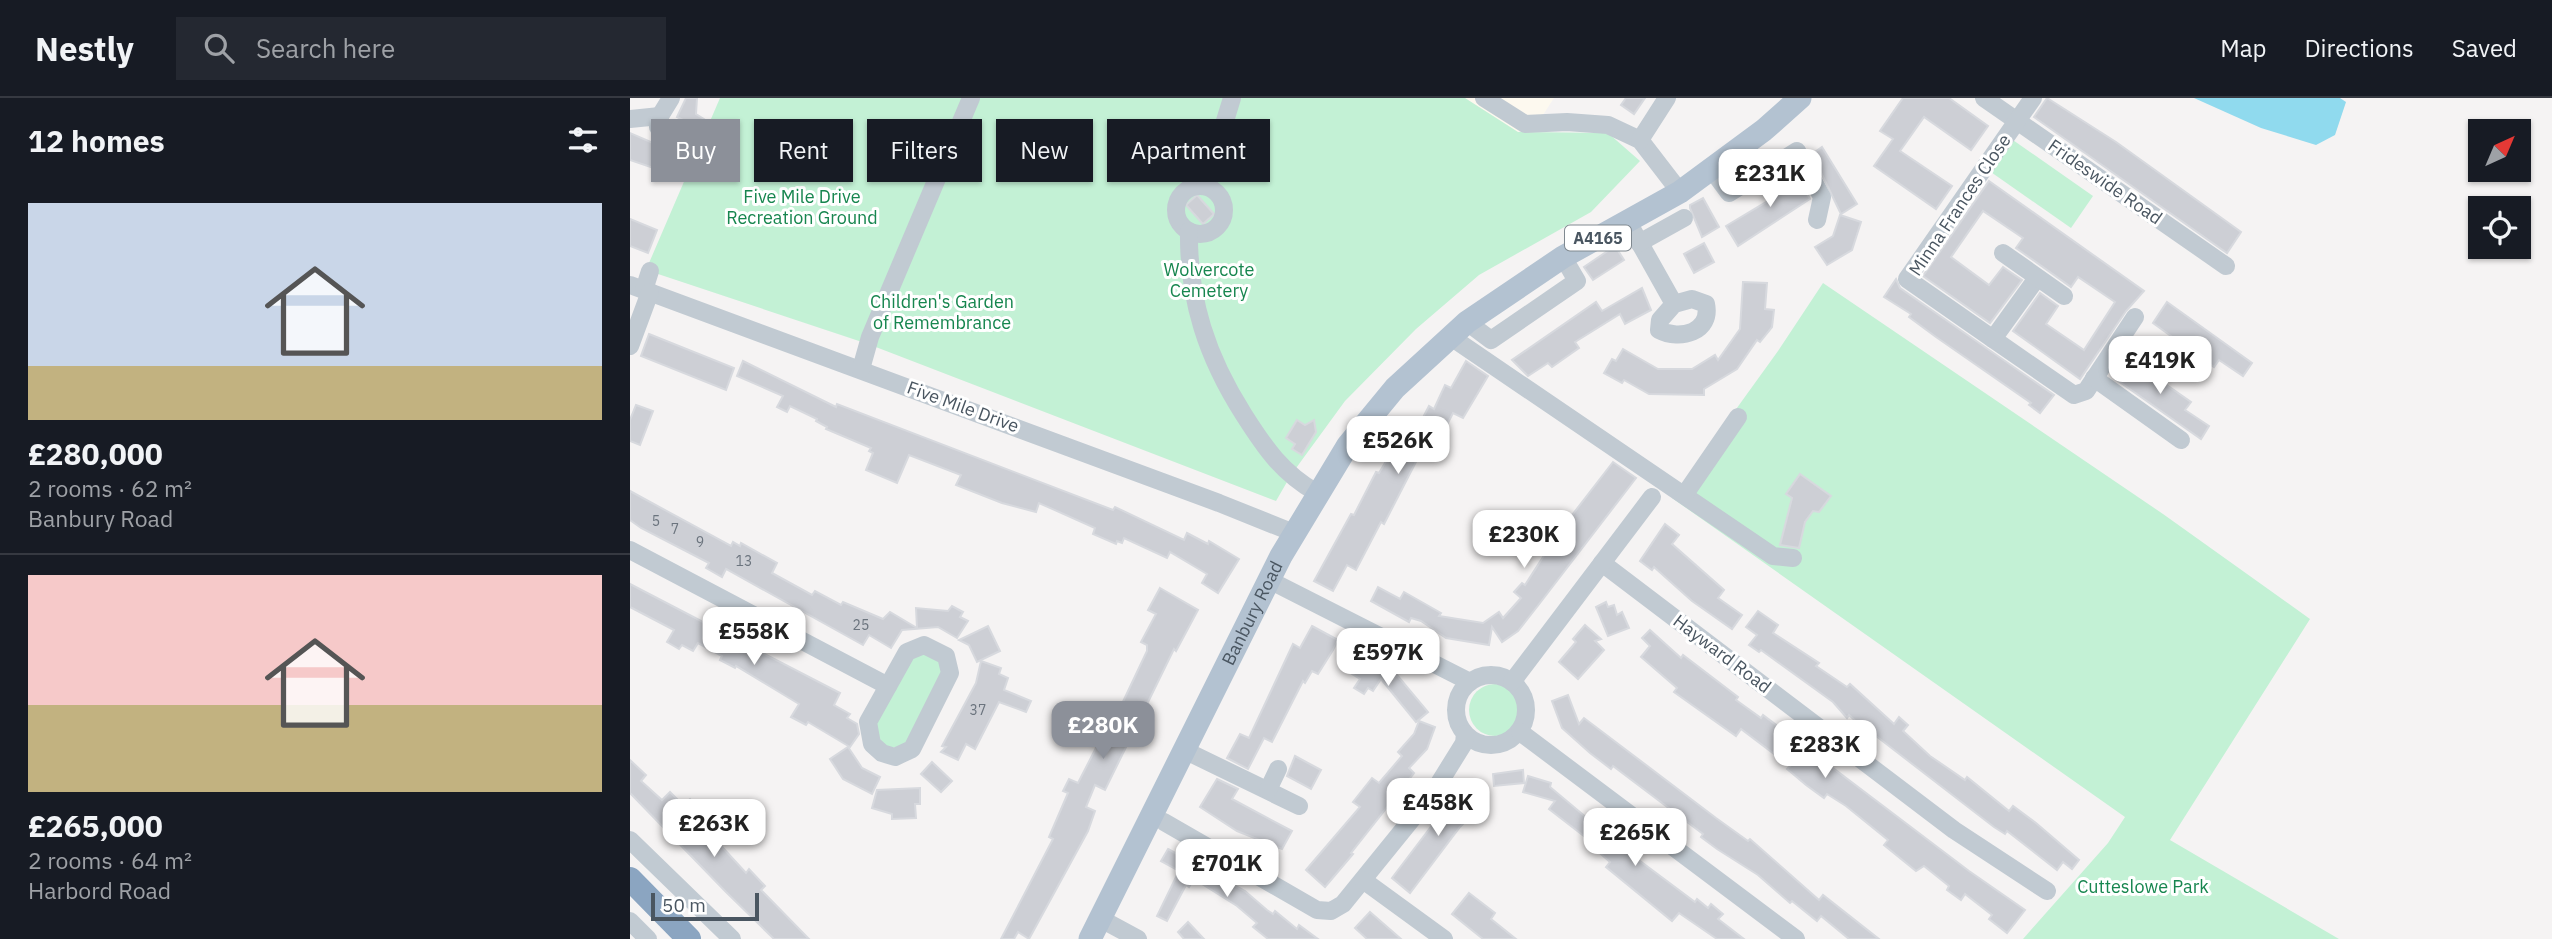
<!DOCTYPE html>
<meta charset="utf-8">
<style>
body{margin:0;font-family:"IBM Plex Sans",sans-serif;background:#242831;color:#f1f3f6;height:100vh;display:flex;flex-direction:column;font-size:26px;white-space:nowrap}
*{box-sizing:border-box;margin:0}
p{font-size:23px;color:#9ea1a6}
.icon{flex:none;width:38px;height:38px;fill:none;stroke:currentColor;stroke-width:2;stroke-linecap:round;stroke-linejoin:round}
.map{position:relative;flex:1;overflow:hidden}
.sheet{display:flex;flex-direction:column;background:#171b24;width:630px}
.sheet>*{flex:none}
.hud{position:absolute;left:21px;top:21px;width:665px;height:63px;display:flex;gap:14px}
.needle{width:46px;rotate:44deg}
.tools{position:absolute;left:1838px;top:21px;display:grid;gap:14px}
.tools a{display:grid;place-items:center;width:63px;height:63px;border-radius:0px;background:#171b24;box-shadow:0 2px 5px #0004;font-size:35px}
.scale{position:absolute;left:21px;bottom:18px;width:108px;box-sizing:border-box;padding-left:7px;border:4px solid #4a5661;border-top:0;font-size:19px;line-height:24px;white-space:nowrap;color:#4a5661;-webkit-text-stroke:5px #fff;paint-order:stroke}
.price{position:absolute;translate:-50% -60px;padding:0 16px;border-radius:14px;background:#fff;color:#222;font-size:23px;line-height:46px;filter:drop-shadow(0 2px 4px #0008)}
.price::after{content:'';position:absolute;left:50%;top:42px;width:21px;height:16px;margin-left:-10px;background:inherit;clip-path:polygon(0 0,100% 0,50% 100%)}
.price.active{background:#8c9099;color:#fff}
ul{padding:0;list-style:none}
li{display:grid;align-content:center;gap:14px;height:371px;padding:0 28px}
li+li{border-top:2px solid #363941}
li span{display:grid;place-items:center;height:217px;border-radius:0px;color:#555}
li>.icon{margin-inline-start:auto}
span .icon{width:126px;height:126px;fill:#fffc;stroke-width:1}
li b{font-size:30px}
h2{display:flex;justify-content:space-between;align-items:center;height:84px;padding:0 28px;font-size:30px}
.tag{padding:0 24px;border-radius:0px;background:#171b24;box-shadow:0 2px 5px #0004;font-size:24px;line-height:63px}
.tag.active{background:#8c9099;color:#fff}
header{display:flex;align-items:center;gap:42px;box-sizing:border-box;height:98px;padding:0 35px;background:#171b24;border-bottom:2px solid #363941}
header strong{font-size:33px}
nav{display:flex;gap:38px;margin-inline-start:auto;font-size:24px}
.search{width:490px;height:63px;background:#242831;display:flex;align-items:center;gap:18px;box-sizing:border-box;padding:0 24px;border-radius:0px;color:#9ea1a6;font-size:26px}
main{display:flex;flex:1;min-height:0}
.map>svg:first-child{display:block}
.commercial{fill:#fdf9ef}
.green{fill:#c3f1d5}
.water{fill:#90daee}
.building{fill:#cdcfd5;stroke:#d7d9de;stroke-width:2}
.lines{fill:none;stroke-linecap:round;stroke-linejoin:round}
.minor{stroke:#c1cad2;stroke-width:18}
.major{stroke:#b3c2d1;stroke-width:23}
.highway{stroke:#8ba5c1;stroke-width:24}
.labels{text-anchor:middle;stroke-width:6;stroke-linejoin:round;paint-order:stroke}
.number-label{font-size:14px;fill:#6b747e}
.shield{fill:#fff;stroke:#808990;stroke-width:2}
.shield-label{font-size:16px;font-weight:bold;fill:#4a5661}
.street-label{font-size:18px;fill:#4a5661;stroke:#fff}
.park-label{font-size:18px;fill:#17864f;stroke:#fff}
</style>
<header>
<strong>Nestly</strong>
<div class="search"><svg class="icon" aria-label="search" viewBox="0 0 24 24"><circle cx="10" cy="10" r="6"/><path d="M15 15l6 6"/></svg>Search here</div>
<nav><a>Map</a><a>Directions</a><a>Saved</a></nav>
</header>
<main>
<section class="sheet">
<h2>12 homes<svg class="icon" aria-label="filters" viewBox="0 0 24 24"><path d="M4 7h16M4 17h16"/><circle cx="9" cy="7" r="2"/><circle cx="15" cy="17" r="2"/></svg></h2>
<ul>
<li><span style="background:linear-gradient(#c9d6e8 75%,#c2b280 0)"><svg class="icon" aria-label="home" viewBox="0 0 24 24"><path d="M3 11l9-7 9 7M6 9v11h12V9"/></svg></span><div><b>£280,000</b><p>2 rooms · 62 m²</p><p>Banbury Road</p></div></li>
<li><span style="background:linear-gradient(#f6c9c9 60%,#c2b280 0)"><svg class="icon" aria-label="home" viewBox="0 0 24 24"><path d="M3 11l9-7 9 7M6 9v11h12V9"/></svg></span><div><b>£265,000</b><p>2 rooms · 64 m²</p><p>Harbord Road</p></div></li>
</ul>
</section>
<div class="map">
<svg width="1922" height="841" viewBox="0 0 1922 841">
<rect width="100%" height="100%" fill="#f5f3f3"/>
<path class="commercial" d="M835 0H924L911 20 888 34Z"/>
<g class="green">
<path d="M90 0H835L888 34 978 35 1010 63 961 114 849 177 786 231 715 303 661 377 646 403 238 246 16 172Z"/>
<path d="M1380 40 1463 98 1441 130 1358 72Z"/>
<path d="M1193 185 1533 416 1680 521 1540 742 1709 841H1393L1478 745 1495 719 1042 400 1148 253Z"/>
<path d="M292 554 310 564 314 574 278 645C263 653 255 650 244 638V627L280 561Z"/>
<circle cx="865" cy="612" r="26"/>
</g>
<path class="water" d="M1564 0H1710L1716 4 1705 37 1686 47 1631 30Z"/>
<g class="building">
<path d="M56 0H67L66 16 74 21 55 59 52 73 43 70 41 76 0 62V35L23 45 25 43 33 49 44 46 53 22 47 19Z"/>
<path d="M996 0H1015L1004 16 991 7Z"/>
<path d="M1273 0H1319L1358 28 1341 52 1294 19 1270 53 1322 88 1306 111 1244 68 1263 41 1250 33Z"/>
<path d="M1417 0 1486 44 1611 134 1597 155 1404 19Z"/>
<path d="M1192 49 1227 106 1211 116 1182 56Z"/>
<path d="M1163 69 1180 101 1108 148 1096 128 1158 91 1149 78Z"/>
<path d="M1359 83 1514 193 1496 213 1450 281 1383 233 1410 195 1428 208 1416 226 1454 252 1485 204 1448 179 1441 189 1386 150 1393 140 1353 113 1321 159 1359 187 1373 169 1392 182 1360 225 1293 178Z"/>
<path d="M567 97 584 116 573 126 556 107Z"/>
<path d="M1073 100 1089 129 1072 139 1060 110V107Z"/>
<path d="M1210 117 1231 124 1222 152 1197 167 1185 149 1203 138Z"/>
<path d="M0 121 27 132 18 155 0 148Z"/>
<path d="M1074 145 1084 164 1064 175 1054 156Z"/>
<path d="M985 148 994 162 963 182 954 169Z"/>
<path d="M1266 181 1270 190 1424 297 1410 315 1399 307 1401 305 1306 239 1279 219 1281 216 1254 199Z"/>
<path d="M1113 184 1137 185 1135 211 1144 212 1142 229 1130 244 1127 242 1107 271 1074 291V297L1019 296 994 282 992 285 974 275 982 261 986 263 993 251 1028 271H1062L1085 257 1088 262 1110 231Z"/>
<path d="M1012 190 1021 212 995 226 990 216 945 244 949 250 922 269 918 265 898 278 882 262 966 204 972 213Z"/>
<path d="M1537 204 1622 265 1613 278 1589 262 1584 269 1523 225Z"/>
<path d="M19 236 104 270 96 292 11 258Z"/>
<path d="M1498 260 1561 304 1555 312 1579 328 1571 341 1484 280Z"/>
<path d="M113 263 206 309 207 306 483 412 485 409 554 442 557 435 578 446 579 443 609 461 588 495 572 485 577 476 540 454 537 460 494 440 492 445 487 443 486 446 463 436 465 430 409 405 406 414 372 405 326 387 331 377 279 357 267 385 236 372 243 355 239 353 241 350 196 331 197 329 186 323 187 321 160 308 157 314 147 309 153 298 107 278Z"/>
<path d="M836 263 858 278 833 320 823 315 803 354 798 351 794 358 790 356 754 426 751 424 726 472 717 467 703 493 684 483 721 416 724 417 746 374 749 375 762 353 768 356 783 329 787 331 799 308 804 311 815 287 821 290Z"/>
<path d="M6 307 23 313 10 347 0 343V322Z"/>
<path d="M667 322 675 327 684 322 686 334 672 357 662 351 665 346 656 340Z"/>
<path d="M983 364 1006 380 910 505 888 533 872 544 862 529 859 547 816 540 791 523 781 520 779 524 741 503 748 489 770 501 774 494 811 515 809 518 853 525 869 514 873 520 891 500 884 494 892 485 895 487 929 434Z"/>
<path d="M1170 376 1201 398 1189 414 1183 413 1175 424 1169 450 1150 447 1162 400 1156 396Z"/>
<path d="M0 393 101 448 103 444 110 448 111 445 147 465 142 475 182 497 185 493 211 507 213 504 253 521 260 514 287 530 286 510 318 513 322 508 333 514 330 519 338 523 327 540 308 529 272 532 261 550 239 537 233 547 96 471 92 479 76 470 79 465 11 430 0 422Z"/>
<path d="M1035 426 1049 437 1042 446 1094 492 1088 500 1112 517 1102 531 1062 503 1024 469 1022 472 1010 463Z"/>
<path d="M0 486 210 595 204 607 220 616 217 620 227 626 229 636 220 649 178 624 176 627 161 619 169 606 106 568 105 570 90 562 92 558 68 545 63 553 52 547 49 551 37 544 44 532 0 509Z"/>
<path d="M530 490 568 512 546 553 544 551 475 692 465 687 456 709 465 713 458 733 399 841 388 834 384 841H371L423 741 419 739 438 695 433 693 439 681 448 685 470 642 458 635 466 621 481 629 517 553V547L511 544 526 516 518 512Z"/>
<path d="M976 504 978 509 984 507 987 517 992 514 999 530 978 538 966 509Z"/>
<path d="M1128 513 1148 527 1143 535 1189 565 1186 568 1217 589 1220 586 1264 626 1269 619 1278 627 1273 633 1300 658 1335 682 1337 679 1379 713 1383 708 1406 725 1449 762 1442 771 1433 764 1427 772 1377 733 1375 736 1364 729 1246 638 1244 640 1219 617 1217 620 1203 604 1131 552 1129 554 1119 547 1127 537 1116 529Z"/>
<path d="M955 527 971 541 965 543 974 552 948 581 929 564 946 544 943 541Z"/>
<path d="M358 528 370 553 347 564 339 547 329 542Z"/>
<path d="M682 528 708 542 703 552 688 576 682 573 675 585 673 583 642 644 634 640 618 671 597 660 610 636 619 640 663 546 670 550Z"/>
<path d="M1020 532 1051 560 1053 557 1108 599 1106 602 1131 620 1133 617 1339 773 1395 812 1377 835 1359 821 1362 817 1335 796 1331 802 1317 792 1319 788 1294 768 1286 773 1254 747 1258 742 1216 708 1197 696 1194 700 1176 687 1157 671 1160 668 1111 631 1106 638 1044 594 1047 590 1011 559 1020 548 1012 540Z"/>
<path d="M731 561 763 581 767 577 798 614 786 624 751 581 743 593 738 590 734 596 724 590 730 581 722 576Z"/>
<path d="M351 563 371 570 369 576 378 580 374 592 401 603 396 614 369 604 345 651 336 646 328 662 311 654 316 649 312 648 346 585Z"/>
<path d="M938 597 949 626 954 620 1086 720 1118 743 1120 741 1189 802 1193 797 1249 841H1219L1191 818 1187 823 1162 803 1160 805 1128 777 1087 751 1071 739 1073 736 983 668 981 671 960 655 932 630 922 603Z"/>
<path d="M789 623 805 629 797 651 779 670 784 675 721 755 723 756 695 789 676 772 730 709 723 704 742 680 749 685 772 658 768 654 784 636Z"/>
<path d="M218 649 232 670 250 679 242 696 213 681 200 661Z"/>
<path d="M665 658 691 672 681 691 657 678Z"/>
<path d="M0 662 16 677 11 683 32 702 40 694 53 707 60 701 69 710 58 720 80 742 83 739 116 775 119 771 135 788 131 792 179 841H144L96 794 0 695Z"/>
<path d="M302 664 322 683 311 694 291 676Z"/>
<path d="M893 672 894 685 864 688 863 676Z"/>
<path d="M898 678 921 685 920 689 994 751 1065 804 1067 801 1078 810 1081 806 1093 816 1088 821 1114 841H1087L1049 815 1042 823 976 769 980 764 957 744 959 742 919 711 925 703 893 694Z"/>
<path d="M587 681 608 691 602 701 662 733 652 751 607 733 570 709Z"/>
<path d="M842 687 857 701 830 729 780 795 762 780 813 713Z"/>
<path d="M290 690V706H285L286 720 262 721V716L242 710 247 692Z"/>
<path d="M538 751 615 793 637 812 643 816 645 813 667 831 669 827 688 841H638L623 829 627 825 607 808 564 781 559 789 556 787 537 823 527 818 549 773 531 763Z"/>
<path d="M839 795 865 815 861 821 886 841H853L822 816Z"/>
<path d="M740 814 771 841H737L725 830Z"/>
<path d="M558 824 574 841H554L548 834Z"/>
</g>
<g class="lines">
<g class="minor">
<path d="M854 0 895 26 937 24 978 27 1010 42 1050 94"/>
<path d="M1354 0 1596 168"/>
<path d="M1403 0 1277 181 1363 241 1407 180"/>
<path d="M0 21 30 18"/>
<path d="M36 38 28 29 30 18 41 0"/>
<path d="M1010 42 1037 0"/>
<path d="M1082 72 1099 95 1167 53 1192 99 1187 122"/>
<circle cx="570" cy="112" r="24"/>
<path d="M575 88 602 0"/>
<path d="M998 124 1044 206 1062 201 1076 206C1082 234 1050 243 1029 232L1030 222 1044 206"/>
<path d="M559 133C558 202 577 259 614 317 635 350 652 375 687 395"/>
<path d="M1009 145 1054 120"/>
<path d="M1373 155 1434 198"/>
<path d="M0 187 589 405 664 435"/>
<path d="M14 192 20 173"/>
<path d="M837 224 861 242 947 183 933 159"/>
<path d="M821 239 1143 458 1163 460"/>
<path d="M1363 241 1444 297 1456 293 1505 219"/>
<path d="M0 248 20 194"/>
<path d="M231 271 240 239 341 0"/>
<path d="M1464 280 1551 342"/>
<path d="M1055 396 1108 319"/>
<path d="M0 452 258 588"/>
<path d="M972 465 1324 732 1417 793"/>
<path d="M639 482 840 584"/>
<path d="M294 547 316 558 320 575 282 651 265 659 252 655 242 646 238 624 277 554Z"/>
<circle cx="861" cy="612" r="35"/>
<path d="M882 584 1022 399"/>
<path d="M890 634 1166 841"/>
<path d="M554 652 669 708"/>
<path d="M638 692 648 671"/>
<path d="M534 724 687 812 701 813 713 806 803 695 834 645 835 636"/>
<path d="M0 742 102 841"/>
<path d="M733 782 814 841"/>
<path d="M471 821 508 841"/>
<path d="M0 823 18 841"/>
</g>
<path class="major" id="s1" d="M460 841 651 458 718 347 765 290 837 224 933 159 1050 94 1134 32 1170 0"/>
<path class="highway" d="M0 781 59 841"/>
</g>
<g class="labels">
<g class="number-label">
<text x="26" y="428">5</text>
<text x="45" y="436">7</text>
<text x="70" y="449">9</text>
<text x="114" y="468">13</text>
<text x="231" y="532">25</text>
<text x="348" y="617">37</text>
</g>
<rect class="shield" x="935" y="127.5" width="66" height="25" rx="5"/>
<g class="shield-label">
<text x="968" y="146">A4165</text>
</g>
<g class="street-label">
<text transform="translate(1475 84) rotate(35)" y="6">Frideswide Road</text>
<text transform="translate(1330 107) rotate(-56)" y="6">Minna Frances Close</text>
<text transform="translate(333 309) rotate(20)" y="6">Five Mile Drive</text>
<text dy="6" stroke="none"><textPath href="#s1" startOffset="364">Banbury Road</textPath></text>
<text transform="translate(1092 556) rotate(37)" y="6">Hayward Road</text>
</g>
<g class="park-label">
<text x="172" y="105">Five Mile Drive<tspan x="172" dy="21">Recreation Ground</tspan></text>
<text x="579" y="178">Wolvercote<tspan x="579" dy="21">Cemetery</tspan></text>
<text x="312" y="210">Children's Garden<tspan x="312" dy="21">of Remembrance</tspan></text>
<text x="1513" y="795">Cutteslowe Park</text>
</g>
</g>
</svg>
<div class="tools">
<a><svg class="needle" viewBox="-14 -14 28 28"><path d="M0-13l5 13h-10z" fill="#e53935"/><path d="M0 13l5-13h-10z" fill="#9ea1a6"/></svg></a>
<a><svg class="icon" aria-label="locate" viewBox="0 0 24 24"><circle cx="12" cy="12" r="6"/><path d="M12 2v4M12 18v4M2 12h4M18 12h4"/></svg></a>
</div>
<div class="scale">50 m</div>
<b class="price" style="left:1140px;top:111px">£231K</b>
<b class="price" style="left:1530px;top:298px">£419K</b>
<b class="price" style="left:768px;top:378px">£526K</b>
<b class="price" style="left:894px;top:472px">£230K</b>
<b class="price" style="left:124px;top:569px">£558K</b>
<b class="price" style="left:758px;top:590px">£597K</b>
<b class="price active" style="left:473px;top:663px">£280K</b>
<b class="price" style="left:1195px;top:682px">£283K</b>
<b class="price" style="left:808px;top:740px">£458K</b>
<b class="price" style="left:84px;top:761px">£263K</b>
<b class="price" style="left:1005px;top:770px">£265K</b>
<b class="price" style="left:597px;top:801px">£701K</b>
<div class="hud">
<a class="tag active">Buy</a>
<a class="tag">Rent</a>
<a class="tag">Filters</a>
<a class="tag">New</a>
<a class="tag">Apartment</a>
</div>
</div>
</main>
